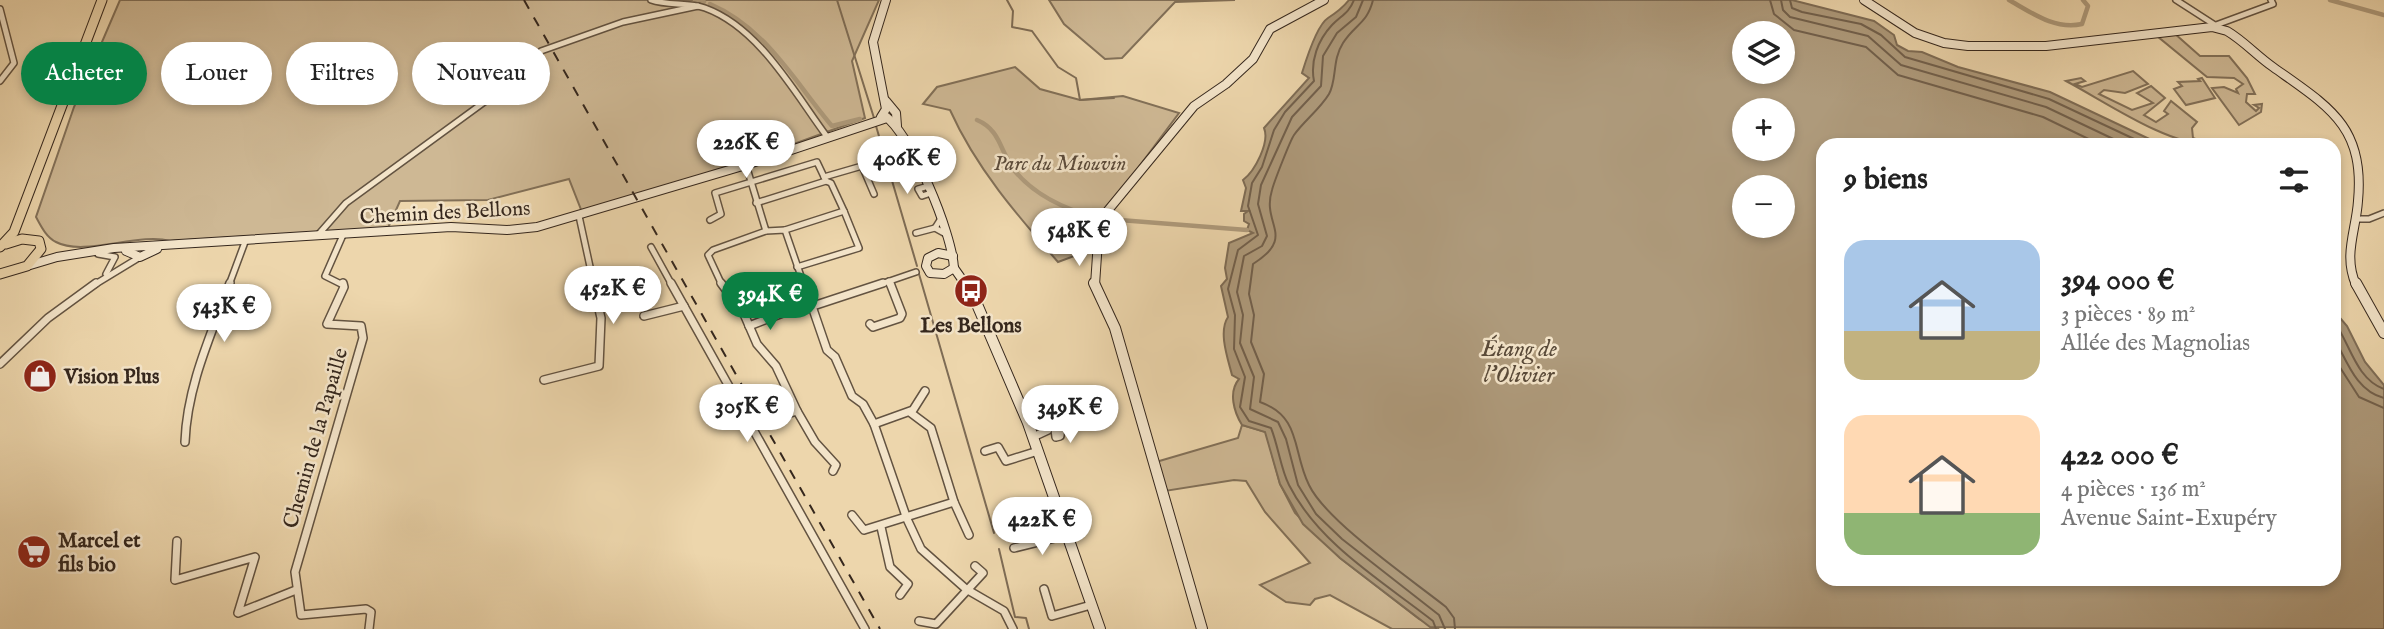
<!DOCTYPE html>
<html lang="fr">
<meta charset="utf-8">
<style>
body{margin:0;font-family:"IM FELL English",serif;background:#f6f6f6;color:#222;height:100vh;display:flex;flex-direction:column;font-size:26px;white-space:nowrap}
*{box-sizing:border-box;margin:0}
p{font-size:23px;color:#767676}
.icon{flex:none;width:38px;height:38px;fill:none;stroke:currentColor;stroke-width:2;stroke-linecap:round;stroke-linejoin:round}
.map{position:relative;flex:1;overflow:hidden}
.drawer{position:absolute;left:1816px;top:138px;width:525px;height:448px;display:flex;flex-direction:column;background:#fff;border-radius:21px;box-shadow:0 4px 10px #0003}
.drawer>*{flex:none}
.guide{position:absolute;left:21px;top:42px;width:665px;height:63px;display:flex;gap:14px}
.buttons{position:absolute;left:1732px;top:21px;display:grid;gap:14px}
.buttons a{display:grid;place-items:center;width:63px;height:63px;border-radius:50%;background:#fff;box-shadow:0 4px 10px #0003;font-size:35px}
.price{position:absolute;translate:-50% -60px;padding:0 16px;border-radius:24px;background:#fff;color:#222;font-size:23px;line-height:46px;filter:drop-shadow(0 2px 4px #0008)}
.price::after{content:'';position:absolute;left:50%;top:42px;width:21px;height:16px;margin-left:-10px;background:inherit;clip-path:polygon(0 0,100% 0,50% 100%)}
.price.selected{background:#0b8043;color:#fff}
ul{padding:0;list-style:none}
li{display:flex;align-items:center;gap:21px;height:175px;padding:0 28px}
li span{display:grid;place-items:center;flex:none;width:196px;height:140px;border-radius:21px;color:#555}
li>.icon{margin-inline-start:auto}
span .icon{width:84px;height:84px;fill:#fffc;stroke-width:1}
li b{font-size:30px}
h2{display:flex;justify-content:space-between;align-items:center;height:84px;padding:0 28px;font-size:30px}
.pill{padding:0 24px;border-radius:32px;background:#fff;box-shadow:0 4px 10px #0003;font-size:24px;line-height:63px}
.pill.selected{background:#0b8043;color:#fff}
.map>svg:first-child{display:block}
.green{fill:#ceb894;stroke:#827058;stroke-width:2}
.water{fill:#ae9a7b;stroke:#7e6c55;stroke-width:2;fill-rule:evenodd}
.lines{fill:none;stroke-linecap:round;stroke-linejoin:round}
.shore{stroke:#72604c;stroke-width:2}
.stream{stroke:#7e6c55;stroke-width:2}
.canal{stroke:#ae9a7b;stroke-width:4.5}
.street-far1-casing{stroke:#635341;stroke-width:8}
.street-casing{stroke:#635341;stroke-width:10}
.secondary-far1-casing{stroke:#35271d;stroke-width:10}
.secondary-casing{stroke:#35271d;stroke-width:12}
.primary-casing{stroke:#35271d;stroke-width:11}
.street-far1{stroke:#f3e4c9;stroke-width:5}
.street{stroke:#f3e4c9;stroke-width:7}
.secondary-far1{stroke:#f3e4c9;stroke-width:8}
.secondary{stroke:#f3e4c9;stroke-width:10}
.primary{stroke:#edd6ac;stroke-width:9}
.rail{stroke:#35271d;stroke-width:2;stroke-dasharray:10 10;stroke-linecap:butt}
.labels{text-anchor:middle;stroke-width:5;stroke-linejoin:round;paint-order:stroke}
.park-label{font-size:21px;font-style:italic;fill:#5b4b3b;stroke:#f3e4c9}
.street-label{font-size:21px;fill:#35271d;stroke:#f3e4c9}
.poi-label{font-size:21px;font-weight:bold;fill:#35271d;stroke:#f3e4c9;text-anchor:start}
.water-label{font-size:23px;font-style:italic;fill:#594a39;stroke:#f3e4c9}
</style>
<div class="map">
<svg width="2384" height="629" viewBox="0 0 2384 629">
<rect width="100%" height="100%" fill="#edd6ac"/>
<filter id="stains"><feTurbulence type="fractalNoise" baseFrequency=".00286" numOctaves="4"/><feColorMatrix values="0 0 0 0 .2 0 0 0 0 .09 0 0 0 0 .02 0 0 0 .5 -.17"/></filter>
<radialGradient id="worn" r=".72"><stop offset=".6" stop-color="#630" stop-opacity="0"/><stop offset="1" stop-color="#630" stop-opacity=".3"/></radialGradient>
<g class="green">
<path d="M120 0H879L852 61 865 118 725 169 582 212 569 179 488 200 400 201 388 228 170 241C139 232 84 257 56 242 46 237 41 226 36 217L74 107Z"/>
<path d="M1049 0H1235L1175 2 1122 58 1105 59 1064 24Z"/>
<path d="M2174 33 2200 56H2229L2247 78 2255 94H2247L2246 102 2256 111 2259 108 2254 105 2262 104 2261 112 2239 125 2212 88 2224 87 2238 93 2236 89 2243 84 2234 78 2207 77 2157 36Z"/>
<path d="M1015 67 1040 89 1080 100 1123 96 1179 113 1100 219 1093 249 1058 262C1017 215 976 168 950 110L923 104 937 87Z"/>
<path d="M2133 71 2148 84 2125 93 2104 90 2099 94 2132 110 2153 103 2137 93 2151 86 2165 98 2144 115 2156 122 2168 114 2164 111 2171 101 2197 122 2192 128 2193 138 2211 145C2167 145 2106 102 2066 81L2081 78 2085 81 2075 84 2082 87Z"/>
<path d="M2202 78 2215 98 2186 105 2174 89 2182 86 2178 82 2200 81 2198 79Z"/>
<path d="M1242 425 1266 432 1280 484 1295 513 1340 558 1419 619 1439 629H1392L1330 595 1315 599 1310 605 1286 602 1260 585 1310 563 1265 512 1246 481 1234 480 1165 491 1156 462 1238 438Z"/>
</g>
<path class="water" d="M1349 0H1792L1874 21 1894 35 1897 45 1908 51 1922 52 1958 67 2050 92 2162 145H1824V579H2334L2335 312 2347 326 2365 362 2384 385V629L1430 627 1340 558 1303 524 1280 484 1265 432 1242 425C1234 412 1228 392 1239 379L1232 375C1228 359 1218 332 1228 317L1221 286 1227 279 1225 268 1229 243 1253 233 1247 230 1249 224 1244 221V214L1248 211H1241L1246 188 1243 180C1255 171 1270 142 1264 128L1309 78 1302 73C1306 60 1317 25 1328 18 1336 13 1342 9 1349 0ZM1745 33H1783V72H1745ZM1745 110H1783V149H1745ZM1745 187H1783V226H1745Z"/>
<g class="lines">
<g class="shore">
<path d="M1354 0C1349 13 1342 15 1332 25 1318 40 1310 61 1314 81L1285 112 1274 130 1262 167 1252 183 1248 206 1258 235 1238 250 1228 289 1235 315 1234 349 1245 377 1240 407 1249 421 1271 428C1278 445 1281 470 1289 485 1319 544 1382 581 1433 621L1436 629"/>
<path d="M1363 0 1356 17 1337 33 1323 56 1321 86 1292 117 1261 185 1258 204 1267 236 1262 246 1244 256 1237 292 1243 315 1240 343 1254 377 1250 409 1278 422 1286 439 1298 485 1316 514 1342 539 1439 615 1445 629"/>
<path d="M1373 0C1367 24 1355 24 1343 43 1332 60 1337 80 1329 94 1320 109 1304 121 1294 135 1290 141 1274 182 1272 190 1261 225 1297 236 1253 264L1249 294 1254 315 1251 342 1264 374 1260 402C1302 417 1292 451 1309 485 1326 521 1412 580 1446 607L1454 618 1455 629"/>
<path d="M1770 0 1774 14 1794 30 1866 47 1898 75 2043 117 2101 145"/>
<path d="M1781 0 1783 10 1790 17 1868 36 1901 65 2046 107 2126 145"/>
<path d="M1790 0 1792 8 1802 12 1861 24 1881 35 1905 57 2049 99 2147 145"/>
<path d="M2334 321C2350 344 2356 379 2384 389"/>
<path d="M2334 338C2347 361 2356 391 2384 398"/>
<path d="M2334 358 2359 397 2384 408"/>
</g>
<g class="stream">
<path d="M837 0 874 118"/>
<path d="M1007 0 1013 11 1012 27 1032 31 1058 67 1076 78 1080 100 1114 98"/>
<path d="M876 126 917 266"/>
<path d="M919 274 994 533"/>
<path d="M999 549 1015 617 1026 618 1029 629"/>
</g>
<g class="canal">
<path d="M695 0 704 2"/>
<path d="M2009 0C2032 13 2055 30 2082 24L2088 6 2083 0"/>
<path d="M2330 0 2384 15"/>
<path d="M710 4C766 28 794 81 832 126L860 119"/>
<path d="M977 120C1001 130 1000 152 1014 170 1035 196 1067 210 1098 218"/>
<path d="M1107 219 1247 230"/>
</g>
<g class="street-far1-casing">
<g id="street-far1">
<path d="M651 0C668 6 688 2 705 8 760 28 795 94 828 138"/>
<path d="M2176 0 2218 27"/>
<path d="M0 9 14 63 0 81"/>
<path d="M2216 25 2273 4 2271 0"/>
<path d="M746 165 766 231 785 230 804 285"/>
<path d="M824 177 862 166 874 194"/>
<path d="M826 181 831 183 844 211"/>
<path d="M925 187 918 189 922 196 928 194"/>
<path d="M579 216 594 285"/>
<path d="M2356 219H2369L2384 213"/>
<path d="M710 220 721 214 715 193 817 162 826 181 756 203"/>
<path d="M940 220 935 228 944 233"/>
<path d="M785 230 844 211 859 248 797 267"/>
<path d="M916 233 935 228"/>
<path d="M318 235 346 203 535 65 541 51 623 22 698 6"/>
<path d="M343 235 325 276 343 285"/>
<path d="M651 247 672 285"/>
<path d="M98 254 115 257 106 274"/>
<path d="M889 281 890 285"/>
<path d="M94 285 140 257"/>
<path d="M229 285 245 242"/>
<path d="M722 285 708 255 713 250 766 231"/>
<path d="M878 285 916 272"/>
</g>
</g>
<g class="street-casing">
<g id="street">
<path d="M343 283 344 287 327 324 361 326 363 338 295 572 301 615 366 609 371 612 369 629"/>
<path d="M671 283 865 629"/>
<path d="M721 283 744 314 757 344 776 366 797 411 787 414 785 405 792 401"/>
<path d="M804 283 827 350 835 357 852 396 863 404 874 424 907 519 921 549 966 589 1004 611 1013 629"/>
<path d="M779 296 783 295 789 312"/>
<path d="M810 307 883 283"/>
<path d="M644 316 684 306"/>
<path d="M870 324 873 327 900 318 902 314 890 283"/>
<path d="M749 326 788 311 810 307"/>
<path d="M0 364 48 318 96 283"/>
<path d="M544 380 599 366 601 318 593 283"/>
<path d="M797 411 815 442 836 465 833 471"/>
<path d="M911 413 931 428 954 502 969 535"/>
<path d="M874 424 913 410 925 391"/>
<path d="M1033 437 1048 430 1050 418 1054 421 1056 437 1060 436 1062 409"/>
<path d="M185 442C187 386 211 335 230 283"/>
<path d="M985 451 998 447 1006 461 1038 451"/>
<path d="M852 515 864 530 954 502"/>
<path d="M1019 522 1058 508"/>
<path d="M881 527 890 567 908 584 900 595"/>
<path d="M177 541 175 580 255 557 238 613 296 590"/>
<path d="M1014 548 1067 535"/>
<path d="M1044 589 1052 616 1091 605"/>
<path d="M919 621 936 624 983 573 975 566"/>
</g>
</g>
<g class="secondary-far1-casing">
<g id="secondary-far1">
<path d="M1864 0 1915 33 1944 43 1968 46H2046L2212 27 2227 31C2244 41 2257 56 2273 67 2329 107 2365 126 2358 201 2356 231 2343 255 2356 285"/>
<path d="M886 101 896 113 897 126"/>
<path d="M884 115C912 135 952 233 954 268"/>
<path d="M881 117 886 109 873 42 886 0"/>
<path d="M126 251 140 257 157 249"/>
<path d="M953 256 938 253 928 258 926 266 930 273 944 274 954 268"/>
<path d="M27 266 57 257 114 248 451 227 507 230 537 227 746 165 887 118"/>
<path d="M954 268 966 285"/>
<path d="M1095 285 1099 226 1105 214 1194 106 1226 84 1253 59 1270 29 1324 0"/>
</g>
</g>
<g class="secondary-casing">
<g id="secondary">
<path d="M964 283 973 295 1028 423 1100 629"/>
<path d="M1094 283 1115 328 1202 629"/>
<path d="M2356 283 2384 333"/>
</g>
</g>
<g class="primary-casing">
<g id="primary">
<path d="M0 247 14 232 102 0"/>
<path d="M0 274 27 266 41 249 39 241 22 239 6 244"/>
</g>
</g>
<use href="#street-far1" class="street-far1"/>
<use href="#street" class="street"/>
<use href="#secondary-far1" class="secondary-far1"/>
<use href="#secondary" class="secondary"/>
<use href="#primary" class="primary"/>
<path class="rail" d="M524 0 880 629"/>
</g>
<defs>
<g id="bus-disc" transform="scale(1.75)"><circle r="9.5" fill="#8f2418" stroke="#f3e4c9"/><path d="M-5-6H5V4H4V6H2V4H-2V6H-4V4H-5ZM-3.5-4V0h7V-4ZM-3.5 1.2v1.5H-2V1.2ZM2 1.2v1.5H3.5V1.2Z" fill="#fff"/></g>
<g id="shop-disc" transform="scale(1.75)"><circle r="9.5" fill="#8f2418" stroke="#f3e4c9"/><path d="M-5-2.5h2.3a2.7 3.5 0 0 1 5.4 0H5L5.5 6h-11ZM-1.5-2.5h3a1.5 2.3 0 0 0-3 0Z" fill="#fff"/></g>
<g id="supermarket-disc" transform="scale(1.75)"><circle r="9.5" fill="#8f2418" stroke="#f3e4c9"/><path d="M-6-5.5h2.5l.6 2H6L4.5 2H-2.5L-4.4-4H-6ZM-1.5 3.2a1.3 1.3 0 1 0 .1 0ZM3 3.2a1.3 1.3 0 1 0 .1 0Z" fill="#fff"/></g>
</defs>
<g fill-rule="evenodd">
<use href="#bus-disc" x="971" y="291"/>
<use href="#shop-disc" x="40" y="376"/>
<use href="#supermarket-disc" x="34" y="552"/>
</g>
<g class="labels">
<g class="park-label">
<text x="1060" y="170">Parc du Miouvin</text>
</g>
<g class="street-label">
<text transform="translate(445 212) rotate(-3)" y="7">Chemin des Bellons</text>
<text transform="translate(315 438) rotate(-74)" y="7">Chemin de la Papaille</text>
</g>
<g class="poi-label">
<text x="971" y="332" text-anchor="middle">Les Bellons</text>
<text x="64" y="383">Vision Plus</text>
<text x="58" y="547">Marcel et<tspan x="58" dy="24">fils bio</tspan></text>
</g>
<g class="water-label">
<text x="1519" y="356">Étang de<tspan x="1519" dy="26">l'Olivier</tspan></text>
</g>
</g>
<rect width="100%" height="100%" filter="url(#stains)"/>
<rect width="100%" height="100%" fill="url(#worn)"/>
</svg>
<div class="buttons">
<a><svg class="icon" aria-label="layers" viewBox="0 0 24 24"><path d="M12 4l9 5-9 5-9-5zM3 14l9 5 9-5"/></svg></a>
<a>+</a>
<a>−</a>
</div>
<b class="price" style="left:746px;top:180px">226K €</b>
<b class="price" style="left:907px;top:196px">406K €</b>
<b class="price" style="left:1079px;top:268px">548K €</b>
<b class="price" style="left:613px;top:326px">452K €</b>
<b class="price selected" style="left:770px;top:332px">394K €</b>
<b class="price" style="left:224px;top:344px">543K €</b>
<b class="price" style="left:747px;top:444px">305K €</b>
<b class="price" style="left:1070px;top:445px">349K €</b>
<b class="price" style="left:1042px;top:557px">422K €</b>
<div class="guide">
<a class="pill selected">Acheter</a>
<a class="pill">Louer</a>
<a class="pill">Filtres</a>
<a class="pill">Nouveau</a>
</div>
<section class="drawer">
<h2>9 biens<svg class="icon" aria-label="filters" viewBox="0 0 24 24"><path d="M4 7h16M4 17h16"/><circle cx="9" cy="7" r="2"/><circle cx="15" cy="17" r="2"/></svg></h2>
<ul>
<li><span style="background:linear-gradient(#a9c7e8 65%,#c2b280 0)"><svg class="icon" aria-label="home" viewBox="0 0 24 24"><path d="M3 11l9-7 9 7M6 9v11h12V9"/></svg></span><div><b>394 000 €</b><p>3 pièces · 89 m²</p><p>Allée des Magnolias</p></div></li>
<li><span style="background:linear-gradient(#ffd9b3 70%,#8fb573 0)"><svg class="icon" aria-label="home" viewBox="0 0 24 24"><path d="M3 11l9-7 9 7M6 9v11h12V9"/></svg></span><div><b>422 000 €</b><p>4 pièces · 136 m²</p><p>Avenue Saint-Exupéry</p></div></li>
</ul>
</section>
</div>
